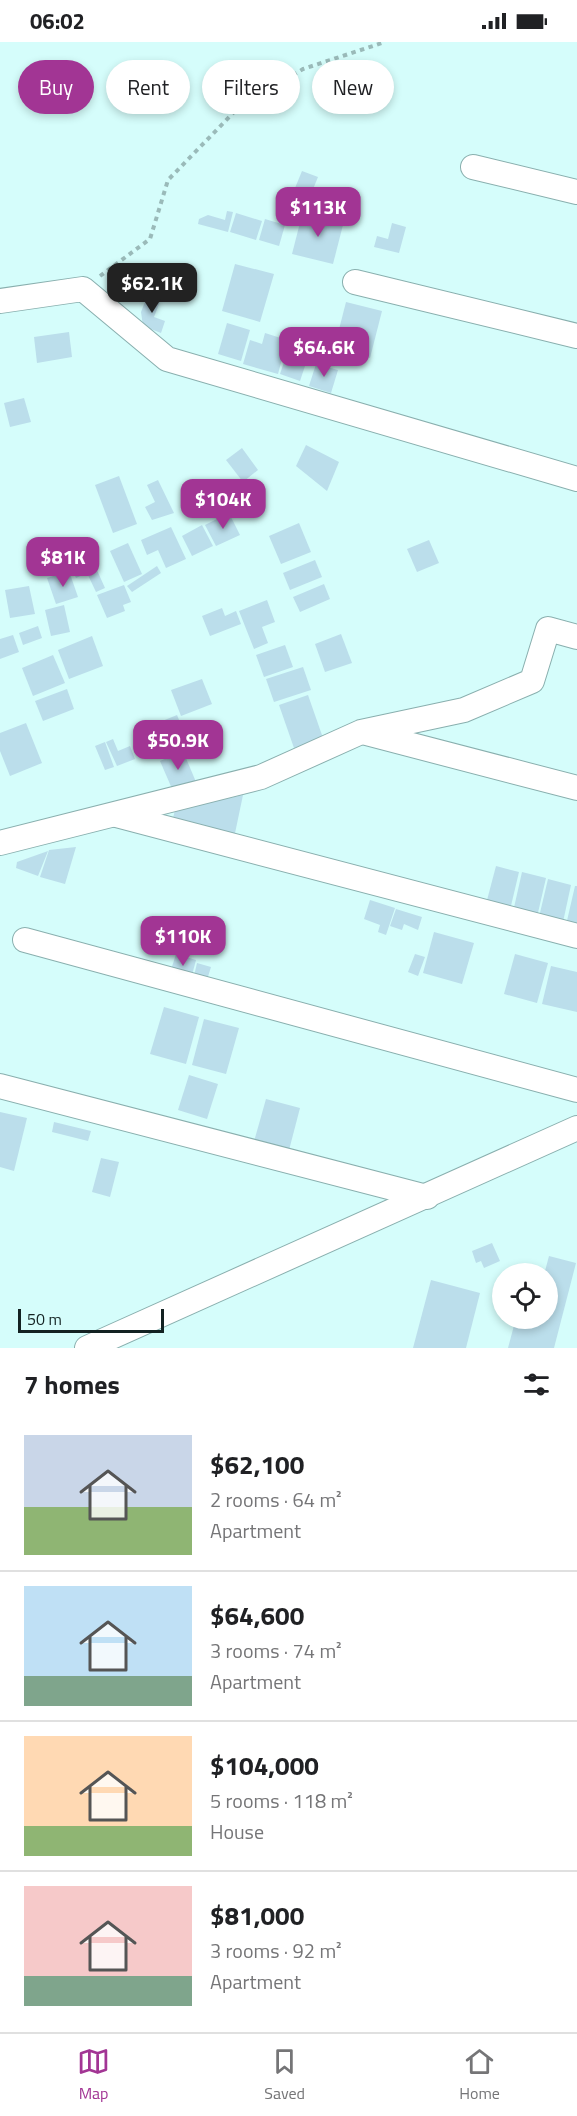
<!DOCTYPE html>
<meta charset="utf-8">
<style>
body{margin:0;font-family:"Titillium Web",sans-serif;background:#f2f2f2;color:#202124;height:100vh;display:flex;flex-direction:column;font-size:22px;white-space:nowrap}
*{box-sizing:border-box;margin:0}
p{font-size:20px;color:#757577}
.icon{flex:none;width:33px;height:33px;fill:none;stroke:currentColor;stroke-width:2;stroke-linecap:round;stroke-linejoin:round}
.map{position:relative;height:1306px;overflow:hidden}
.sheet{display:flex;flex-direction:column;background:#fff;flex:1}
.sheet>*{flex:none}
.top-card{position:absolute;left:18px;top:18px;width:542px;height:54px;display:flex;gap:12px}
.buttons{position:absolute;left:492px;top:1221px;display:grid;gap:12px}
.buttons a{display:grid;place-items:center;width:66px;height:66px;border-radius:50%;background:#fff;box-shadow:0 3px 9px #0003;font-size:30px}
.scale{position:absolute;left:18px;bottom:15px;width:146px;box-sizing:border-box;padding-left:6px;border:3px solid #132222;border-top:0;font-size:16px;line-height:21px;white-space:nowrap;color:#132222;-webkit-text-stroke:4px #d5fdfb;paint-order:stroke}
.price{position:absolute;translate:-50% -51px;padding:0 14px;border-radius:12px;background:#a23594;color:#fff;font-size:20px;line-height:39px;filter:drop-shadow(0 2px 3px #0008)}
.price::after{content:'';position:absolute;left:50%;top:36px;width:18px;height:14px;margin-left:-9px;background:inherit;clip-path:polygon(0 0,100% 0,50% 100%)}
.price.active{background:#222;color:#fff}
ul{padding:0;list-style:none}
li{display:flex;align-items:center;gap:18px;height:150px;padding:0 24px}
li+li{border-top:2px solid #e0e0e0}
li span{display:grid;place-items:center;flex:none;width:168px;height:120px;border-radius:0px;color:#555}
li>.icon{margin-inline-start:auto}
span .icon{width:72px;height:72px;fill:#fffc;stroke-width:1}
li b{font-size:26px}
h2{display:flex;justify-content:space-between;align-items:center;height:72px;padding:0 24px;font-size:26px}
.chip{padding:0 21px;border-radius:27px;background:#fff;box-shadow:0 3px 9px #0003;font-size:21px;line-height:54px}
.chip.active{background:#a23594;color:#fff}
.status{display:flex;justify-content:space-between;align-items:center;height:42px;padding:0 30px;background:#fff;direction:ltr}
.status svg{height:16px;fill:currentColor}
.menu{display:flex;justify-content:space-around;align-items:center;height:84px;border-top:2px solid #e0e0e0;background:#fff;font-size:16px;color:#757577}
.menu a{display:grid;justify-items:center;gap:3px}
.menu .active{color:#a23594}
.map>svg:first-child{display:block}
.building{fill:#bbdeeb}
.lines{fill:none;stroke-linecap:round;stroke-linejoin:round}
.minor-casing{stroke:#89afae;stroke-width:26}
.path{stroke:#9abab9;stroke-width:4;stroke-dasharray:4.5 4.5;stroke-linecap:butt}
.minor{stroke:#fff;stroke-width:24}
</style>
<div class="status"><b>06:02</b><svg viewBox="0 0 49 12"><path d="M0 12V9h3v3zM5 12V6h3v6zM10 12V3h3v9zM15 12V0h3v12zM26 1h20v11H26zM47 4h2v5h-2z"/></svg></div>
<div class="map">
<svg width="577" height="1306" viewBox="0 0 577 1306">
<rect width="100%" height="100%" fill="#d5fdfb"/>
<g class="building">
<path d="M302 129 318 135 311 152 295 146Z"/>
<path d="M227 169 233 170 228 190 198 182 199 177 208 173 225 178Z"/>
<path d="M303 169 344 179 333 222 292 212Z"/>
<path d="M236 171 262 179 256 198 230 190Z"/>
<path d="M265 177 285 183 279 204 259 198Z"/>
<path d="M392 181 406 185 399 211 374 205 377 194 388 197Z"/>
<path d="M235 222 274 232 260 280 222 269Z"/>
<path d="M148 252 161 257 154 275 165 279 161 291 143 284 141 270Z"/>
<path d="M346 260 382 269 370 316 334 307Z"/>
<path d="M227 281 250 288 241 319 218 312Z"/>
<path d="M69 290 72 315 37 321 34 295Z"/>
<path d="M265 291 287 298 278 332 243 322 250 298 262 302Z"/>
<path d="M290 302 310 309 300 339 280 332Z"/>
<path d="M316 322 338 328 331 351 309 344Z"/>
<path d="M24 356 31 380 10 385 4 361Z"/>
<path d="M306 403 339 420 327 449 296 424Z"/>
<path d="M242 406 258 428 243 440 226 418Z"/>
<path d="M119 434 137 482 113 491 95 443Z"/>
<path d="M158 438 174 471 152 478 145 465 155 460 147 443Z"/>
<path d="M229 471 240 493 216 504 205 483Z"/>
<path d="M299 481 311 510 281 522 269 494Z"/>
<path d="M202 483 213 504 192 514 182 494Z"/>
<path d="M171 485 186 517 166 526 158 508 147 513 141 498Z"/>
<path d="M429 498 439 521 417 530 407 507Z"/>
<path d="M128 501 142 532 124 540 110 509Z"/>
<path d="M92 517 105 546 96 550 87 531 76 536 72 527Z"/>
<path d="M315 518 322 535 290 548 283 531Z"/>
<path d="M157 524 161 531 132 550 127 544Z"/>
<path d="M69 529 78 555 56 562 47 536Z"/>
<path d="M324 542 330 557 300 570 293 555Z"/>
<path d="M124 543 131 560 123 563 125 569 107 576 97 553Z"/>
<path d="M29 544 35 572 10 576 5 548Z"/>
<path d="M267 558 275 580 262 585 268 601 254 607 239 569Z"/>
<path d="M64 563 70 590 51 594 45 568Z"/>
<path d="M222 566 225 574 236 569 241 582 210 594 202 574Z"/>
<path d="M38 584 42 596 23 603 19 591Z"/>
<path d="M341 592 352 621 325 630 315 602Z"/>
<path d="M13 593 19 610 0 617V597Z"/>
<path d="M92 594 103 624 69 637 58 608Z"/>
<path d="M285 603 293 625 264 635 256 613Z"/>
<path d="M53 613 65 641 33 654 22 626Z"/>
<path d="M303 625 311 648 274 660 266 637Z"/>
<path d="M202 637 212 662 181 674 171 648Z"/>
<path d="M67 647 74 667 43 679 35 659Z"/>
<path d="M308 653 323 696 294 706 279 663Z"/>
<path d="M177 673 186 695 154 707 145 686Z"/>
<path d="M26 681 42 721 10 734 0 709V691Z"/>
<path d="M113 697 118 709 130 704 135 717 117 724 106 700Z"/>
<path d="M105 700 114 725 105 728 95 704Z"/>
<path d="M183 709 196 740 173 749 160 719Z"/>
<path d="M243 753 234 796 172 780 175 768Z"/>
<path d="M76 805 65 842 40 835 49 808Z"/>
<path d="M48 809 38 834 16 826 17 820Z"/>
<path d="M496 824 519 830 510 868 486 862Z"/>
<path d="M522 830 546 836 537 875 513 870Z"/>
<path d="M548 837 571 843 563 880 539 875Z"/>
<path d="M575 844H577V886L566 883Z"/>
<path d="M370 858 395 866 386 893 378 890 380 883 364 877Z"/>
<path d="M396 867 422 875 418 888 404 882 402 888 390 884Z"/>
<path d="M197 875 221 882 218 893 194 886Z"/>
<path d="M434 890 474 901 462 942 423 931Z"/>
<path d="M176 912 196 918 191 937 170 931Z"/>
<path d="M415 912 425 915 418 934 408 930Z"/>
<path d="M515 912 548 921 537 961 504 952Z"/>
<path d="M197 921 211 925 206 941 193 938Z"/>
<path d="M551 924 577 930V970L542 962Z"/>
<path d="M164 965 199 975 186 1022 150 1012Z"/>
<path d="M204 977 239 986 226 1032 192 1023Z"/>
<path d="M189 1033 218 1042 207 1077 178 1068Z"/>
<path d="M266 1057 300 1066 288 1112 253 1103Z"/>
<path d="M0 1070 27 1076 14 1129 0 1125Z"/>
<path d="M54 1080 91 1089 88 1099 52 1090Z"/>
<path d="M101 1116 119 1120 110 1155 92 1150Z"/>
<path d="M492 1201 500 1219 484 1226 481 1219 476 1221 472 1209Z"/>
<path d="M549 1214 576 1221 554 1306H508L516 1276H548V1232H527L529 1225 545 1229Z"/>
<path d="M431 1238 480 1251 466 1306H413Z"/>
</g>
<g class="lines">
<g class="minor-casing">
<g id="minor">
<path d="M473 125 577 150"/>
<path d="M355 240 577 294"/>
<path d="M0 259 83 247 167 317 577 437"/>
<path d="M366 691 577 746"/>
<path d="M116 773 577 894"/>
<path d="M0 801 261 735 361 690 464 668 532 639 548 587 577 595"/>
<path d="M25 898 577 1048"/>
<path d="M0 1044 427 1155"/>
<path d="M87 1306 577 1086"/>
</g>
</g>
<path class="path" d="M100 234 150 197 168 138 237 67 303 27 385 0"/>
<use href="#minor" class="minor"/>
</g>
</svg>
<div class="buttons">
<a><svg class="icon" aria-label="locate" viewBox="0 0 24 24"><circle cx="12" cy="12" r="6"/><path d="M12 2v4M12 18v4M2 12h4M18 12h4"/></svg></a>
</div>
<div class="scale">50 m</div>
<b class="price" style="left:318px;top:196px">$113K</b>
<b class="price active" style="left:152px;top:272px">$62.1K</b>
<b class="price" style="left:324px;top:336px">$64.6K</b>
<b class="price" style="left:223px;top:488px">$104K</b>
<b class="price" style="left:63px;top:546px">$81K</b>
<b class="price" style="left:178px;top:729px">$50.9K</b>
<b class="price" style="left:183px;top:925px">$110K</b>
<div class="top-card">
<a class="chip active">Buy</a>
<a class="chip">Rent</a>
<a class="chip">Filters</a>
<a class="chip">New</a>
</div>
</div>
<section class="sheet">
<h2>7 homes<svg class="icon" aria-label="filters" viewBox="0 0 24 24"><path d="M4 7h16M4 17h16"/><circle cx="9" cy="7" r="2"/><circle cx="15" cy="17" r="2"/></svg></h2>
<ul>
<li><span style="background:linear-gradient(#c9d6e8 60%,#8fb573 0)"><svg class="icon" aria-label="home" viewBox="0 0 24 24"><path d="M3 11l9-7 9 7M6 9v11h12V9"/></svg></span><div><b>$62,100</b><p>2 rooms · 64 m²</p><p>Apartment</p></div></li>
<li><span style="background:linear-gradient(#bfe0f5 75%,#7fa58c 0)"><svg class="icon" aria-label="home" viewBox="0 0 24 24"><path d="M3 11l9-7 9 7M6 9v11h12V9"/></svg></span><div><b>$64,600</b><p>3 rooms · 74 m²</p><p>Apartment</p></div></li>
<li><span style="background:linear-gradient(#ffd9b3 75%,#8fb573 0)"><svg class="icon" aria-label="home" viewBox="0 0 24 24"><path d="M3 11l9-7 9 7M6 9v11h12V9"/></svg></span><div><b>$104,000</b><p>5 rooms · 118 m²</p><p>House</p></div></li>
<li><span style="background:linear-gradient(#f6c9c9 75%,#7fa58c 0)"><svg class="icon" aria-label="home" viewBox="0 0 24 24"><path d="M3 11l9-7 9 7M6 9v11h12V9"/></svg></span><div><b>$81,000</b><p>3 rooms · 92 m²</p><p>Apartment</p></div></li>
</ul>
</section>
<nav class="menu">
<a class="active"><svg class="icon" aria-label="map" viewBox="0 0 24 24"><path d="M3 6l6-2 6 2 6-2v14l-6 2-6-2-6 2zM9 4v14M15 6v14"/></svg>Map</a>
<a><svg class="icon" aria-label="saved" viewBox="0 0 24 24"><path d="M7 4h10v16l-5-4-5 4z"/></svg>Saved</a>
<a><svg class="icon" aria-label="home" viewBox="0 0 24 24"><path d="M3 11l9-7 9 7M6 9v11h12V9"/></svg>Home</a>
</nav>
